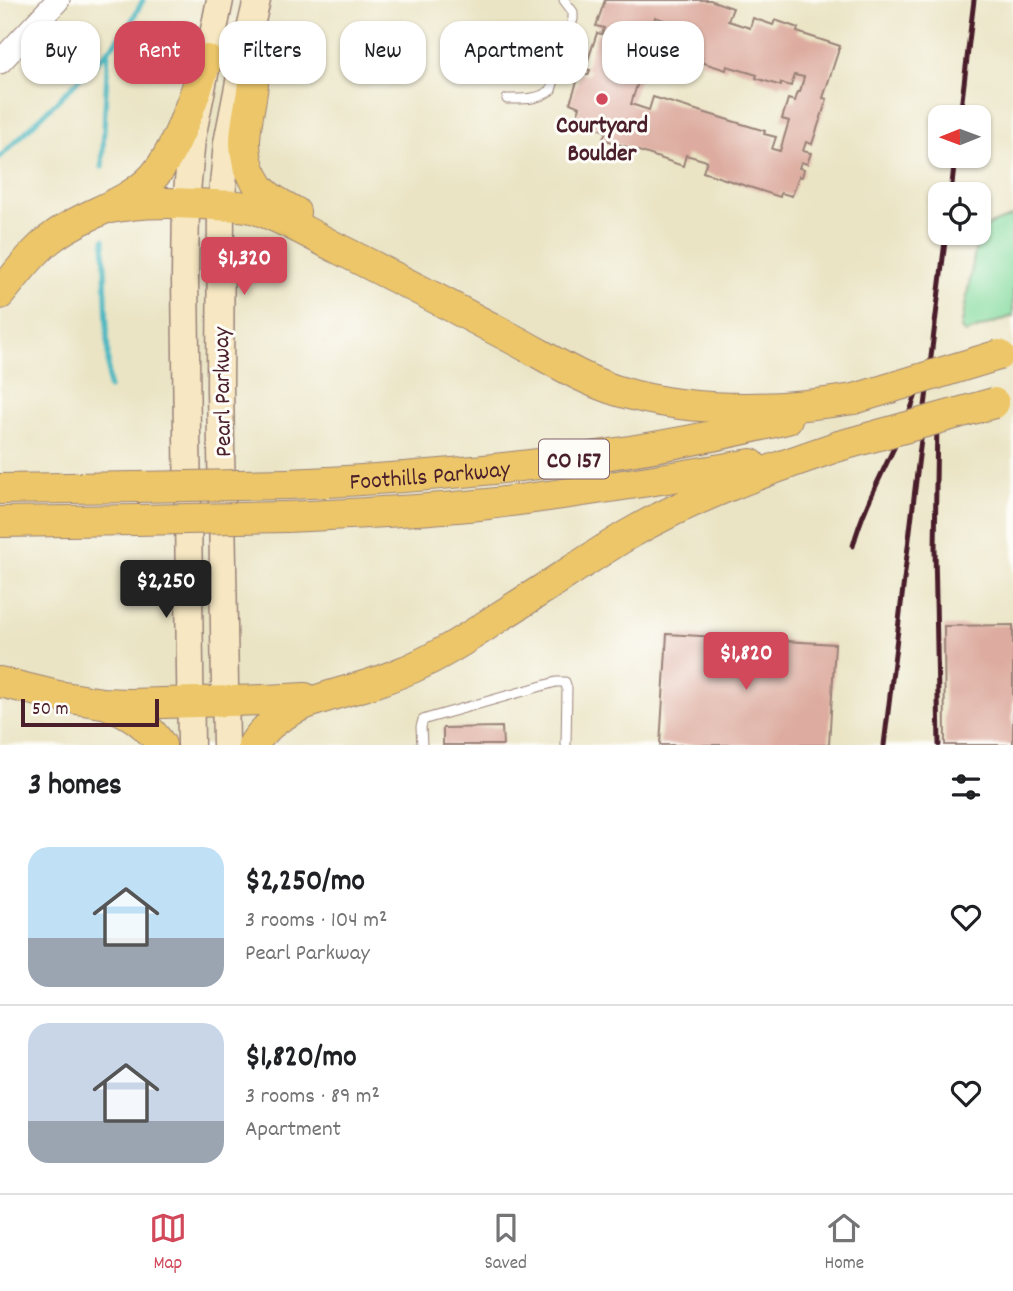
<!DOCTYPE html>
<meta charset="utf-8">
<style>
body{margin:0;font-family:Dekko,sans-serif;background:#f2f2f2;color:#202124;height:100vh;display:flex;flex-direction:column;font-size:26px;white-space:nowrap}
*{box-sizing:border-box;margin:0}
p{font-size:23px;color:#757577}
.icon{flex:none;width:38px;height:38px;fill:none;stroke:currentColor;stroke-width:2;stroke-linecap:round;stroke-linejoin:round}
.map{position:relative;height:745px;overflow:hidden}
.drawer{display:flex;flex-direction:column;background:#fff;flex:1}
.drawer>*{flex:none}
.banner{position:absolute;left:21px;top:21px;width:971px;height:63px;display:flex;gap:14px}
.needle{width:46px;rotate:269deg}
.tools{position:absolute;left:928px;top:105px;display:grid;gap:14px}
.tools a{display:grid;place-items:center;width:63px;height:63px;border-radius:14px;background:#fff;box-shadow:0 2px 5px #0004;font-size:35px}
.scale{position:absolute;left:21px;bottom:18px;width:138px;box-sizing:border-box;padding-left:7px;border:4px solid #4a1f2b;border-top:0;font-size:19px;line-height:24px;white-space:nowrap;color:#4a1f2b;-webkit-text-stroke:5px #fdfcf7;paint-order:stroke}
.price{position:absolute;translate:-50% -60px;padding:0 16px;border-radius:7px;background:#d1495b;color:#fff;font-size:23px;line-height:46px;filter:drop-shadow(0 2px 4px #0008)}
.price::after{content:'';position:absolute;left:50%;top:42px;width:21px;height:16px;margin-left:-10px;background:inherit;clip-path:polygon(0 0,100% 0,50% 100%)}
.price.current{background:#222;color:#fff}
ul{padding:0;list-style:none}
li{display:flex;align-items:center;gap:21px;height:175px;padding:0 28px}
li+li{border-top:2px solid #e0e0e0}
li span{display:grid;place-items:center;flex:none;width:196px;height:140px;border-radius:21px;color:#555}
li>.icon{margin-inline-start:auto}
span .icon{width:84px;height:84px;fill:#fffc;stroke-width:1}
li b{font-size:30px}
h2{display:flex;justify-content:space-between;align-items:center;height:84px;padding:0 28px;font-size:30px}
.chip{padding:0 24px;border-radius:21px;background:#fff;box-shadow:0 2px 5px #0004;font-size:24px;line-height:63px}
.chip.current{background:#d1495b;color:#fff}
.tab-bar{display:flex;justify-content:space-around;align-items:center;height:98px;border-top:2px solid #e0e0e0;background:#fff;font-size:19px;color:#757577}
.tab-bar a{display:grid;justify-items:center;gap:4px}
.tab-bar .current{color:#d1495b}
.map>svg:first-child{display:block}
.green{fill:#86dca0;stroke:#687e66;stroke-width:2}
.lines{fill:none;stroke-linecap:round;stroke-linejoin:round}
.stream{stroke:#48b7c1;stroke-width:5}
.building{fill:#ddab9f;fill-rule:evenodd}
.service-casing{stroke:#9a8278;stroke-width:11}
.tertiary-casing{stroke:#9a8278;stroke-width:25}
.secondary-casing{stroke:#9a8278;stroke-width:29}
.trunk-casing{stroke:#9a8278;stroke-width:32}
.service{stroke:#fff;stroke-width:9}
.tertiary{stroke:#fff;stroke-width:23}
.secondary{stroke:#f7e8c3;stroke-width:26}
.trunk{stroke:#ecc669;stroke-width:30}
.rail{stroke:#4a1f2b;stroke-width:5}
.trunk-bridge-casing{stroke:#9a8278;stroke-width:32;stroke-linecap:butt}
.trunk-bridge{stroke:#ecc669;stroke-width:30}
.poi-dot{fill:#d1495b;stroke:#fdfcf7;stroke-width:2.5}
.labels{text-anchor:middle;stroke-width:6;stroke-linejoin:round;paint-order:stroke}
.shield{fill:#fdfcf7;stroke:#806168;stroke-width:2}
.shield-label{font-size:23px;font-weight:bold;fill:#4a1f2b}
.poi-label{font-size:24px;font-weight:bold;fill:#4a1f2b;stroke:#fdfcf7}
.street-label{font-size:24px;fill:#4a1f2b;stroke:#fdfcf7}
</style>
<div class="map">
<svg width="1013" height="745" viewBox="0 0 1013 745">
<rect width="100%" height="100%" fill="#fdfcf7"/>
<filter id="ink" filterUnits="userSpaceOnUse"><feTurbulence type="fractalNoise" baseFrequency=".0143" numOctaves="2"/><feDisplacementMap in="SourceGraphic" scale="14" xChannelSelector="R" yChannelSelector="G"/><feConvolveMatrix kernelMatrix="1 2 1 2 8 2 1 2 1" color-interpolation-filters="sRGB"/></filter>
<filter id="wash" filterUnits="userSpaceOnUse"><feTurbulence type="fractalNoise" baseFrequency=".00686" numOctaves="4" result="noise"/><feDisplacementMap in="SourceGraphic" scale="28" xChannelSelector="R" yChannelSelector="G"/><feGaussianBlur stdDeviation="1.57" result="paint"/><feColorMatrix in="noise" values="0 0 0 0 0 0 0 0 0 0 0 0 0 0 0 0 0 1.4 0 .05"/><feComposite in="paint" operator="in"/></filter>
<g filter="url(#wash)">
<rect width="100%" height="100%" fill="#eae4c4"/>
<path class="green" d="M1013 216V316L965 333 961 329 979 229Z"/>
<g class="lines">
<g class="stream">
<path d="M0 157 108 51 130 24 143 0"/>
<path d="M102 167 108 52"/>
<path d="M104 239 109 388"/>
</g>
</g>
<g id="blocks">
<g class="building">
<path d="M605 0H710L733 8 728 21 750 28 753 18 773 25 775 20 798 28 797 32 840 46 823 98 827 99 812 144 806 142 803 151 811 153 807 164 801 162 799 168 804 169 802 177 799 176 792 196 781 193 780 197 703 172 707 161 686 155 683 166 603 139 606 131 579 122 581 117 577 115 580 107 570 103 580 73 588 75 590 70 585 69 597 33 602 34 604 28 596 26ZM655 17 666 21 663 32 673 36 669 48 702 58 701 62 726 70 727 66 757 75 756 78 781 86V83L791 86 794 75 804 77 800 92H798L795 101 788 99 782 119 789 121 780 151 772 149 776 137 764 134 765 131 653 97 649 110 631 104 653 34 651 33Z"/>
<path d="M1013 625V745H945L944 626Z"/>
<path d="M667 634 835 644 829 745H660Z"/>
<path d="M502 727 503 745H443V728Z"/>
</g>
</g>
</g>
<g filter="url(#ink)">
<use href="#blocks" fill-opacity="0" stroke="#9a8278" stroke-width="2"/>
<g class="lines">
<g class="service-casing">
<g id="service">
<path d="M507 99C524 99 538 100 551 90L573 19V12L564 0"/>
<path d="M422 745 421 727 423 720 429 718 556 682H565L567 688 566 745"/>
</g>
</g>
<g class="tertiary-casing">
<path id="tertiary" d="M0 62 58 0"/>
</g>
<g class="secondary-casing">
<g id="secondary">
<path d="M191 745 185 278 186 203 192 138 220 0"/>
<path d="M226 745 220 388 221 206 227 143 246 46 257 0"/>
</g>
</g>
<g class="trunk-casing">
<g id="trunk">
<path d="M246 46C250 58 254 70 253 83 250 117 236 145 254 178 257 182 259 188 263 191 271 200 284 206 295 212"/>
<path d="M110 208C145 201 179 203 215 205 227 206 241 205 252 208 280 216 313 236 339 249 397 278 455 308 513 339 547 357 580 379 618 391 694 414 776 411 854 399"/>
<path d="M0 294C16 275 34 250 54 236 86 212 126 206 154 176 178 149 194 94 207 60"/>
<path id="s1" d="M288 484C456 476 623 460 787 419"/>
<path d="M0 489 136 487"/>
<path d="M286 517C354 514 421 511 488 504 576 493 664 479 751 464"/>
<path d="M0 522 136 520"/>
<path d="M0 682 58 696 102 703 129 704 265 700 305 698"/>
<path d="M109 705C131 713 148 725 161 745"/>
<path d="M253 745C278 705 325 698 367 685 383 680 397 674 412 668 443 654 471 636 499 617 541 591 582 563 624 537 692 497 765 471 839 446"/>
</g>
</g>
<use href="#service" class="service"/>
<use href="#tertiary" class="tertiary"/>
<use href="#secondary" class="secondary"/>
<use href="#trunk" class="trunk"/>
<g class="rail">
<path d="M960 117 974 0"/>
<path d="M951 194 955 156"/>
<path d="M937 420 935 550 939 745"/>
<path d="M853 546C869 486 908 434 922 373"/>
<path d="M884 745 946 233"/>
</g>
<g class="trunk-bridge-casing">
<g id="trunk-bridge">
<path d="M854 399 999 355"/>
<path d="M839 446 994 403"/>
<path d="M136 487 288 484"/>
<path d="M136 520 286 517"/>
</g>
</g>
<use href="#trunk-bridge" class="trunk-bridge"/>
</g>
</g>
<circle class="poi-dot" cx="602" cy="99" r="7"/>
<g class="labels">
<rect class="shield" x="539" y="439.5" width="70" height="39" rx="5"/>
<g class="shield-label">
<text x="574" y="467">CO 157</text>
</g>
<g class="poi-label">
<text x="602" y="132">Courtyard<tspan x="602" dy="28">Boulder</tspan></text>
</g>
<g class="street-label">
<text transform="translate(221 392) rotate(-91)" y="8">Pearl Parkway</text>
<text dy="8" stroke="none"><textPath href="#s1" startOffset="142">Foothills Parkway</textPath></text>
</g>
</g>
</svg>
<div class="tools">
<a><svg class="needle" viewBox="-14 -14 28 28"><path d="M0-13l5 13h-10z" fill="#e53935"/><path d="M0 13l5-13h-10z" fill="#757577"/></svg></a>
<a><svg class="icon" aria-label="locate" viewBox="0 0 24 24"><circle cx="12" cy="12" r="6"/><path d="M12 2v4M12 18v4M2 12h4M18 12h4"/></svg></a>
</div>
<div class="scale">50 m</div>
<b class="price" style="left:244px;top:297px">$1,320</b>
<b class="price current" style="left:166px;top:620px">$2,250</b>
<b class="price" style="left:746px;top:692px">$1,820</b>
<div class="banner">
<a class="chip">Buy</a>
<a class="chip current">Rent</a>
<a class="chip">Filters</a>
<a class="chip">New</a>
<a class="chip">Apartment</a>
<a class="chip">House</a>
</div>
</div>
<section class="drawer">
<h2>3 homes<svg class="icon" aria-label="filters" viewBox="0 0 24 24"><path d="M4 7h16M4 17h16"/><circle cx="9" cy="7" r="2"/><circle cx="15" cy="17" r="2"/></svg></h2>
<ul>
<li><span style="background:linear-gradient(#bfe0f5 65%,#9aa5b1 0)"><svg class="icon" aria-label="home" viewBox="0 0 24 24"><path d="M3 11l9-7 9 7M6 9v11h12V9"/></svg></span><div><b>$2,250/mo</b><p>3 rooms · 104 m²</p><p>Pearl Parkway</p></div><svg class="icon" aria-label="heart" viewBox="0 0 24 24"><path d="M12 20l-8-8c-3-5 5-10 8-4 3-6 11-1 8 4z"/></svg></li>
<li><span style="background:linear-gradient(#c9d6e8 70%,#9aa5b1 0)"><svg class="icon" aria-label="home" viewBox="0 0 24 24"><path d="M3 11l9-7 9 7M6 9v11h12V9"/></svg></span><div><b>$1,820/mo</b><p>3 rooms · 89 m²</p><p>Apartment</p></div><svg class="icon" aria-label="heart" viewBox="0 0 24 24"><path d="M12 20l-8-8c-3-5 5-10 8-4 3-6 11-1 8 4z"/></svg></li>
</ul>
</section>
<nav class="tab-bar">
<a class="current"><svg class="icon" aria-label="map" viewBox="0 0 24 24"><path d="M3 6l6-2 6 2 6-2v14l-6 2-6-2-6 2zM9 4v14M15 6v14"/></svg>Map</a>
<a><svg class="icon" aria-label="saved" viewBox="0 0 24 24"><path d="M7 4h10v16l-5-4-5 4z"/></svg>Saved</a>
<a><svg class="icon" aria-label="home" viewBox="0 0 24 24"><path d="M3 11l9-7 9 7M6 9v11h12V9"/></svg>Home</a>
</nav>
